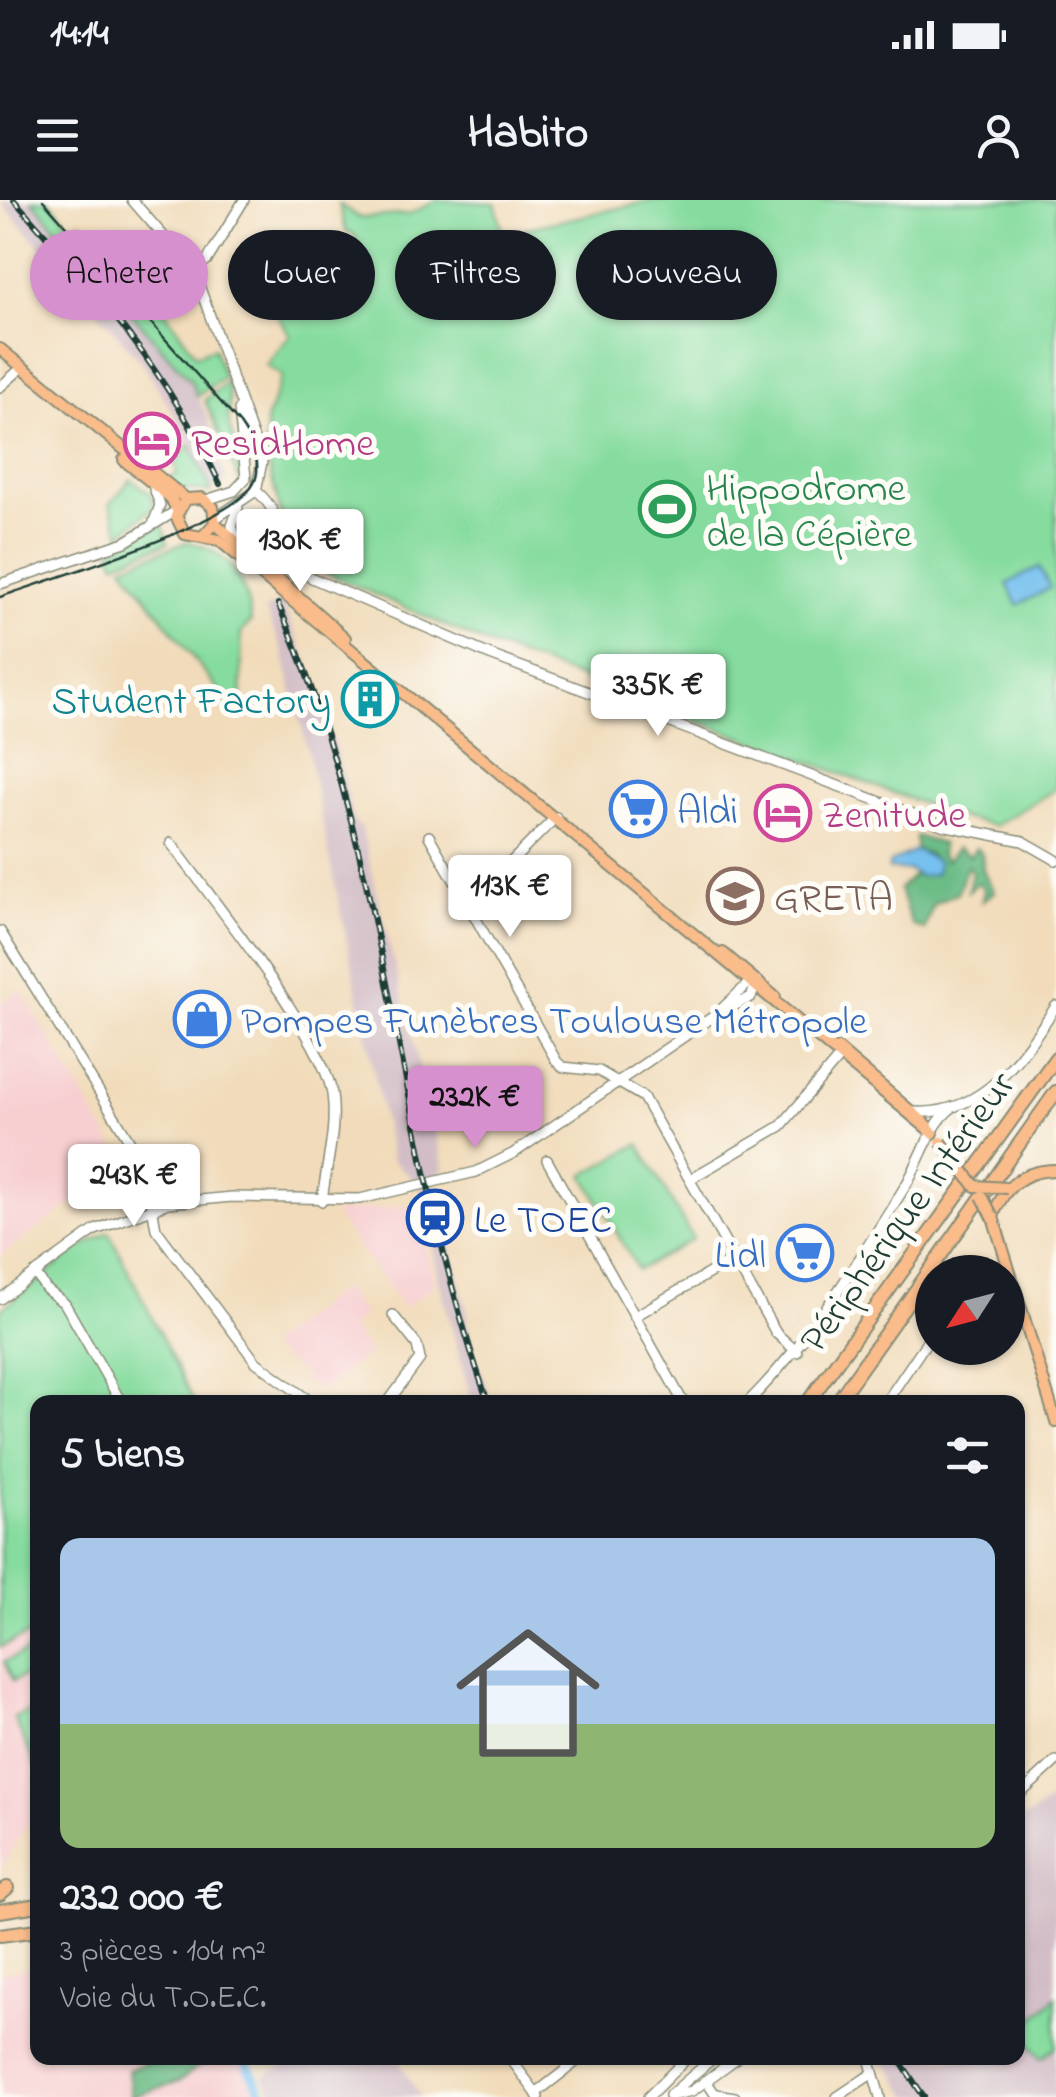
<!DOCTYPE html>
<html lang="fr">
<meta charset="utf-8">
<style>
body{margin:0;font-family:"Indie Flower",sans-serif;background:#242831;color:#f1f3f6;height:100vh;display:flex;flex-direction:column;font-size:38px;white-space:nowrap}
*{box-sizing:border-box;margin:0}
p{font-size:32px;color:#9ea1a6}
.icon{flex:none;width:55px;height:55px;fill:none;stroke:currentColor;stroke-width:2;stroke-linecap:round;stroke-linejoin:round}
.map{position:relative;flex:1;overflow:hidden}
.panel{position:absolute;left:30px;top:1195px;width:995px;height:670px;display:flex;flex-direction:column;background:#171b24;border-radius:20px;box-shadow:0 2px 8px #0004}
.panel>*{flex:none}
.guide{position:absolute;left:30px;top:30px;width:998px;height:90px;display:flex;gap:20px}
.needle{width:65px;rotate:234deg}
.fabs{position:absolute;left:915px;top:1055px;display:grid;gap:20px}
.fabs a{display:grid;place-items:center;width:110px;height:110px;border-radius:50%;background:#171b24;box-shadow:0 2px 8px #0004;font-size:50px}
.price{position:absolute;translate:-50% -85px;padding:0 22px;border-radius:10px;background:#fff;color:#222;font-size:32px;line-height:65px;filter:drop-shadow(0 2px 5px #0008)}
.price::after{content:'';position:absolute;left:50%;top:60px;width:30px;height:22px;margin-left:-15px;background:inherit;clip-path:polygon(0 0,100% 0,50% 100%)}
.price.active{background:#d690ce;color:#111}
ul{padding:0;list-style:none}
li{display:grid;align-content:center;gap:20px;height:530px;padding:0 30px}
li+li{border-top:2px solid #363941}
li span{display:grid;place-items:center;height:310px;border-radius:20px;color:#555}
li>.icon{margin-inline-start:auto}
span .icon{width:180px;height:180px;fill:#fffc;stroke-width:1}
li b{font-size:42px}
h2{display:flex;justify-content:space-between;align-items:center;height:120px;padding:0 30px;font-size:42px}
.tag{padding:0 35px;border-radius:45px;background:#171b24;box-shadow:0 2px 8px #0004;font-size:35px;line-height:90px}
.tag.active{background:#d690ce;color:#111}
.status{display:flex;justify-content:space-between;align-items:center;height:70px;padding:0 50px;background:#171b24;direction:ltr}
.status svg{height:28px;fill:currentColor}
header{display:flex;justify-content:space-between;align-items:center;height:130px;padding:0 30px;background:#171b24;font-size:45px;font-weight:700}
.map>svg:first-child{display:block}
.built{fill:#f7cfd1}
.industrial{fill:#d2bdc6}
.green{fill:#86dc9f;stroke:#528c6a;stroke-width:2.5}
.forest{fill:#6cbc86;stroke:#467c5d;stroke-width:2.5}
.water{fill:#76c0ef;stroke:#4a7e92;stroke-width:2.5}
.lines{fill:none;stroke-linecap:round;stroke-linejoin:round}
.canal{stroke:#76c0ef;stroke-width:9}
.minor-casing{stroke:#888c77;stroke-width:12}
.major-casing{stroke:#888c77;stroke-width:14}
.highway-casing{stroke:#888c77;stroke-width:16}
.minor{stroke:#fff;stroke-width:9}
.major{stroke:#f9bc8a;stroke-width:10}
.highway{stroke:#f9bc8a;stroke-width:12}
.tram{stroke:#1f3d34;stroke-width:2.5}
.rail-casing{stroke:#1f3d34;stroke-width:6}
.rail{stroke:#fdfcf7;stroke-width:2.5;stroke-dasharray:8;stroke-linecap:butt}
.major-bridge-casing{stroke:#888c77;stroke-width:14;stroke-linecap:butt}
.major-bridge{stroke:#f9bc8a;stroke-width:10}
.labels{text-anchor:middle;stroke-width:10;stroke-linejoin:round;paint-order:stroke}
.hotel-label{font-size:40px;fill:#b23c85;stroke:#fdfcf7;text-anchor:start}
.leisure-label{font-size:40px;fill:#27864d;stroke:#fdfcf7;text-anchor:start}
.culture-label{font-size:40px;fill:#0d838f;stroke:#fdfcf7;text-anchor:end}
.shop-label{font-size:40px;fill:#366cbe;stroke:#fdfcf7;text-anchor:start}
.education-label{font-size:40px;fill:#785e54;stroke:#fdfcf7;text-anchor:start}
.street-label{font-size:40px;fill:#1f3d34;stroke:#fdfcf7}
.transit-label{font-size:40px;fill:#164399;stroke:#fdfcf7;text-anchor:start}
</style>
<div class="status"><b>14:14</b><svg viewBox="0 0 49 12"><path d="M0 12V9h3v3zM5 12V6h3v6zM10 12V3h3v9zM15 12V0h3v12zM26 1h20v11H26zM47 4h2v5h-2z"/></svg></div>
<header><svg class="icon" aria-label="menu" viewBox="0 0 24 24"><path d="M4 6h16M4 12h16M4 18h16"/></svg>Habito<svg class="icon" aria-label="person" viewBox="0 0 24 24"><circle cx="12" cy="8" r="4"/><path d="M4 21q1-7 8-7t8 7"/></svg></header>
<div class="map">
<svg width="1056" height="1897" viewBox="0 0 1056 1897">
<rect width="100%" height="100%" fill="#fdfcf7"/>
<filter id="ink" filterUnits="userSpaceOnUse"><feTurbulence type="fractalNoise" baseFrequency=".01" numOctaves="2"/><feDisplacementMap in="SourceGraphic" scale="20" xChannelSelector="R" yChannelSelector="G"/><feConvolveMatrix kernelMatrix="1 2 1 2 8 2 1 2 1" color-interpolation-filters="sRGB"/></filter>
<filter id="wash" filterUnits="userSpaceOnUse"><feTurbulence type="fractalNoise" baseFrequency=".0048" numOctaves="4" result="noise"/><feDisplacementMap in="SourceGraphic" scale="40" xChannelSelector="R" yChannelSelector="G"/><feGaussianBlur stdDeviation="2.25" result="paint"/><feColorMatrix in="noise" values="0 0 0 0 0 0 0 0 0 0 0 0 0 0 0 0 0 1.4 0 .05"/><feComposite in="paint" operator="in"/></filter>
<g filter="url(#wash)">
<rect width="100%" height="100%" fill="#f1dbba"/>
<g class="built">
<path d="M20 790 125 965 0 1056V803Z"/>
<path d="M414 1006 435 1085 404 1108 336 1017 337 1012Z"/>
<path d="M343 1088 364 1116 350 1126 369 1153 323 1189 304 1182 302 1174 267 1146Z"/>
<path d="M37 1431V1614L31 1616 0 1670V1447Z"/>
<path d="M37 1767 38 1858H239L260 1897H0V1773Z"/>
</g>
<g class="industrial">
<path d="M32 0 191 181 215 235 218 260 227 281 211 288 180 224 142 162 0 1Z"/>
<path d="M282 402 321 495 354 622 361 628 444 968 433 981 468 1113 469 1136 492 1202H472L441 1088 420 985 392 960 308 552 282 449 265 409Z"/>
<path d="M1056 1598V1897H910L883 1858H1018V1622Z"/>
<path d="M298 1858H397L420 1897H275L263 1876Z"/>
</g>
<g class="green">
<path d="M32 0H49L73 28 80 22 160 104 196 155 214 148 224 177 197 196 191 181Z"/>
<path d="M437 0 495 3 503 31 419 47 411 50 414 53 655 0H1056V589L994 626 959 617 487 444 311 366 298 351 281 314 266 256V221L282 176 266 165 290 135 272 106 258 96 251 70 273 40 303 63 352 53 358 45 354 34 346 31 339 4 360 18 410 14Z"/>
<path d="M227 182C232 198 227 208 229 223 232 243 247 260 239 280L205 200Z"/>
<path d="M190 245 211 288 210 292 179 289 167 278 177 275 175 263Z"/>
<path d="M131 279 151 294 154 307 121 334 110 304Z"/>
<path d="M162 323 168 343 115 363 111 350Z"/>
<path d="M187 342C229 349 246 382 251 421L241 433 242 509 232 508 123 366Z"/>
<path d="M639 944 693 1039 638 1070 584 975Z"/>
<path d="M109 1032 194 1202H38L37 1431 0 1447V1110L80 1048Z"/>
<path d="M36 1447 37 1470 13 1481 4 1462Z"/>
<path d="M32 1510 37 1520V1569L14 1518Z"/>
<path d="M1056 1797V1847L1042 1858 1019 1833Z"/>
</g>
<g class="forest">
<path d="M916 636 942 644 941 655 946 661 957 648 970 656 976 648 982 654 983 670 994 692 982 701 984 690 979 682 968 691 972 672 967 666 958 692 933 704 924 730 912 725 899 689 914 675 935 674 938 665 929 654 916 650Z"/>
<path d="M157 1858H221L200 1865 180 1881 131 1897 128 1870Z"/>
</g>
<g class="water">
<path d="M1039 367 1050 388 1018 405 1007 384Z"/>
<path d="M916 650 938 662 935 674 920 677 910 671 888 669 890 663Z"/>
</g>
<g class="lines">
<path class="canal" d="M244 1858 265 1897"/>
</g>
</g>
<g filter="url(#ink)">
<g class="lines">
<g class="minor-casing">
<g id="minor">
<path d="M132 0 194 71 262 262 256 291 216 318"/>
<path d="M194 71 208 59 244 0"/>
<path d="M0 187 17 172"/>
<path d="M153 285 160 305 154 321"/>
<path d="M256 291C281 309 284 354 312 378L490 455 942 625 1023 641 1056 660"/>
<path d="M206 300 234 291 246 278 239 209"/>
<path d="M237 340 232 326 238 308"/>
<path d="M0 384 125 342 176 311"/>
<path d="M429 636 557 862 563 867 599 871 643 897 776 1133 797 1152"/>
<path d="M171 643C209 695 324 838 332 894 337 929 326 966 322 1001"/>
<path d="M468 705 556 617"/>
<path d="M0 731 145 966 156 1029 256 1162 311 1202"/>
<path d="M915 912C983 916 1022 857 1056 806"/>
<path d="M547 960 683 1202"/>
<path d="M690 979 781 926 843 853"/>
<path d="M994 1072 1008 1069"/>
<path d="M35 1073 46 1089 65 1104 121 1202"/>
<path d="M0 1099 95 1030 168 1003 232 997 360 999 476 972 514 953 714 816 749 783 758 781 751 797 714 816"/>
<path d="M635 1116 734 1059"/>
<path d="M388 1202 420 1159 417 1145 393 1115"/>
<path d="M748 1202C812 1138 858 1062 906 985 920 961 931 922 953 907"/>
<path d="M886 1202 932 1134"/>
<path d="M1018 1596 1056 1561"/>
<path d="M510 1858 536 1893"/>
<path d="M869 1858 880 1897"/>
<path d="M706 1881 717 1897"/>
<path d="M717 1894 735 1897"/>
<path d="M670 1895 713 1858"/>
<path d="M670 1896 692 1891 737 1858"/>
<path d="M538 1897 536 1893 581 1858"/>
<path d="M648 1897 687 1858"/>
<path d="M837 1897 873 1873"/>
</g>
</g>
<g class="major-casing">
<g id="major">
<path d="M0 149 186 299"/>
<path d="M124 260 171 298 177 310"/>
<path d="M215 323 345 438"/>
<path d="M203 336 215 323 213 307 202 298 186 299 176 316 185 334 219 340 933 933"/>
<path d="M723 753 775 797"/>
<path d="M838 849 928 926"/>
<path d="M1056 970C1023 970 1003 987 993 1017L1056 1222"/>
</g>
</g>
<g class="highway-casing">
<g id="highway">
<path d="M808 1202 1056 858"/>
<path d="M837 1202 1056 892"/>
<path d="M0 1694 7 1688"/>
<path d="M0 1711 38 1705"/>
<path d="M0 1735 38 1730"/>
</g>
</g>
<use href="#minor" class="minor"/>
<use href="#major" class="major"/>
<use href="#highway" class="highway"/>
<path class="tram" d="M0 397C48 380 234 324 254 283 263 264 251 240 240 224L43 0"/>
<g class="rail-casing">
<g id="rail">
<path d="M14 0C97 92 167 170 220 284"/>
<path d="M278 404C391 657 395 943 488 1202"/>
<path d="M898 1858 924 1897"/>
</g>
</g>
<use href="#rail" class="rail"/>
<g class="major-bridge-casing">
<g id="major-bridge">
<path d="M941 942 975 986 1007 988"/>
<path d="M982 996 993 1017"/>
</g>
</g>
<use href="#major-bridge" class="major-bridge"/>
</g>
</g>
<defs>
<g id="hotel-ring" transform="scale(2.875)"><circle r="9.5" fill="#fdfcf7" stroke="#d1479c" stroke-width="1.5"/><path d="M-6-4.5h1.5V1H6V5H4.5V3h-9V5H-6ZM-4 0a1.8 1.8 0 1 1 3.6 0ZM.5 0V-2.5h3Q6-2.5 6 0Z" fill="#d1479c"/></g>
<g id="stadium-ring" transform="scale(2.875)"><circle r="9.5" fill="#fdfcf7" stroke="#2e9e5b" stroke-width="1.5"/><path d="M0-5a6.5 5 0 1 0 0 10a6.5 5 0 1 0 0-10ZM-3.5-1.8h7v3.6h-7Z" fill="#2e9e5b"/></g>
<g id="building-ring" transform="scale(2.875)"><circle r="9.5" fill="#fdfcf7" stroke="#0f9aa8" stroke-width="1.5"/><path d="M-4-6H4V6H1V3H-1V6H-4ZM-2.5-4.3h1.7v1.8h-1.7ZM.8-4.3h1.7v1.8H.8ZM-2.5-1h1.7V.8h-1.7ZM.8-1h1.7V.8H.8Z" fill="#0f9aa8"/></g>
<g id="supermarket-ring" transform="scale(2.875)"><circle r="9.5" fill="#fdfcf7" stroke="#3f7fe0" stroke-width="1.5"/><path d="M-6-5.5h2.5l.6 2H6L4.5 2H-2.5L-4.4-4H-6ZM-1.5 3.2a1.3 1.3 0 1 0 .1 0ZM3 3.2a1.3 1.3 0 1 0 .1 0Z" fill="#3f7fe0"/></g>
<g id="university-ring" transform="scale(2.875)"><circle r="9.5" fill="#fdfcf7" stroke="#8d6e63" stroke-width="1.5"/><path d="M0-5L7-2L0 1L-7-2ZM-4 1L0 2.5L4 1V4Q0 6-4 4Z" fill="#8d6e63"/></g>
<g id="shop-ring" transform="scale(2.875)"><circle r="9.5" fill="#fdfcf7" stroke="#3f7fe0" stroke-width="1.5"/><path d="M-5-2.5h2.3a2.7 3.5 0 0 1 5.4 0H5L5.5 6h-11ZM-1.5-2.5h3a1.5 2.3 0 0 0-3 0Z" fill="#3f7fe0"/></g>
<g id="station-ring" transform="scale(2.875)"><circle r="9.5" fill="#fdfcf7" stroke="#1a4fb4" stroke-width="1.5"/><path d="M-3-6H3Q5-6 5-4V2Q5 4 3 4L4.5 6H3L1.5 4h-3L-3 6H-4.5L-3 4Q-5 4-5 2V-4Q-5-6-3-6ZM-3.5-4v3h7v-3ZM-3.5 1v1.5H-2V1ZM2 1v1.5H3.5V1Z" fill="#1a4fb4"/></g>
</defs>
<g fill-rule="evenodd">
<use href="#hotel-ring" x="152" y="241"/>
<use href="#stadium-ring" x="667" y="309"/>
<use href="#building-ring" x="370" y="499"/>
<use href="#supermarket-ring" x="638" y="609"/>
<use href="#hotel-ring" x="783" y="613"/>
<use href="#university-ring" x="735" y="696"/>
<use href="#shop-ring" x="202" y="819"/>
<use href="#station-ring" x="435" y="1018"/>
<use href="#supermarket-ring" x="805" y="1053"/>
</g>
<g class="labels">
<g class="hotel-label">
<text x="191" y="255">ResidHome</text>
<text x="822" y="627">Zenitude</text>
</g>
<g class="leisure-label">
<text x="706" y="300">Hippodrome<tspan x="706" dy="46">de la Cépière</tspan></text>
</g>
<g class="culture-label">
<text x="331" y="513">Student Factory</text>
</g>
<g class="shop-label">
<text x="677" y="623">Aldi</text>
<text x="241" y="833">Pompes Funèbres Toulouse Métropole</text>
<text x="766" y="1067" text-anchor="end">Lidl</text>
</g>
<g class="education-label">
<text x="774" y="710">GRETA</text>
</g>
<g class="street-label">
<text transform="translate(906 1011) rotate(-54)" y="14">Périphérique Intérieur</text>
</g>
<g class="transit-label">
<text x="474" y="1032">Le TOEC</text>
</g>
</g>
</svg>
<div class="fabs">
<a><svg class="needle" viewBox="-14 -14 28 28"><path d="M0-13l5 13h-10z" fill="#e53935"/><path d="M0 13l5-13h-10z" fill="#9ea1a6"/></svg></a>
</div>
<b class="price" style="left:300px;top:394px">130K €</b>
<b class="price" style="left:658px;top:539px">335K €</b>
<b class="price" style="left:510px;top:740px">113K €</b>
<b class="price active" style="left:475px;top:951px">232K €</b>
<b class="price" style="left:134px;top:1029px">243K €</b>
<div class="guide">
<a class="tag active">Acheter</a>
<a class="tag">Louer</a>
<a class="tag">Filtres</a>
<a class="tag">Nouveau</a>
</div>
<section class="panel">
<h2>5 biens<svg class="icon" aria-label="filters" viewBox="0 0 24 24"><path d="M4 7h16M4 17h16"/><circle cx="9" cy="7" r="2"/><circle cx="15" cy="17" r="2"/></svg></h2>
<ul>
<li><span style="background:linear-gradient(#a9c7e8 60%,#8fb573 0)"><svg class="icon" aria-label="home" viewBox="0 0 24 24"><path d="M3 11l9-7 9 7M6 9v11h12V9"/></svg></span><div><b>232 000 €</b><p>3 pièces · 104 m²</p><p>Voie du T.O.E.C.</p></div></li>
</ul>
</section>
</div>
